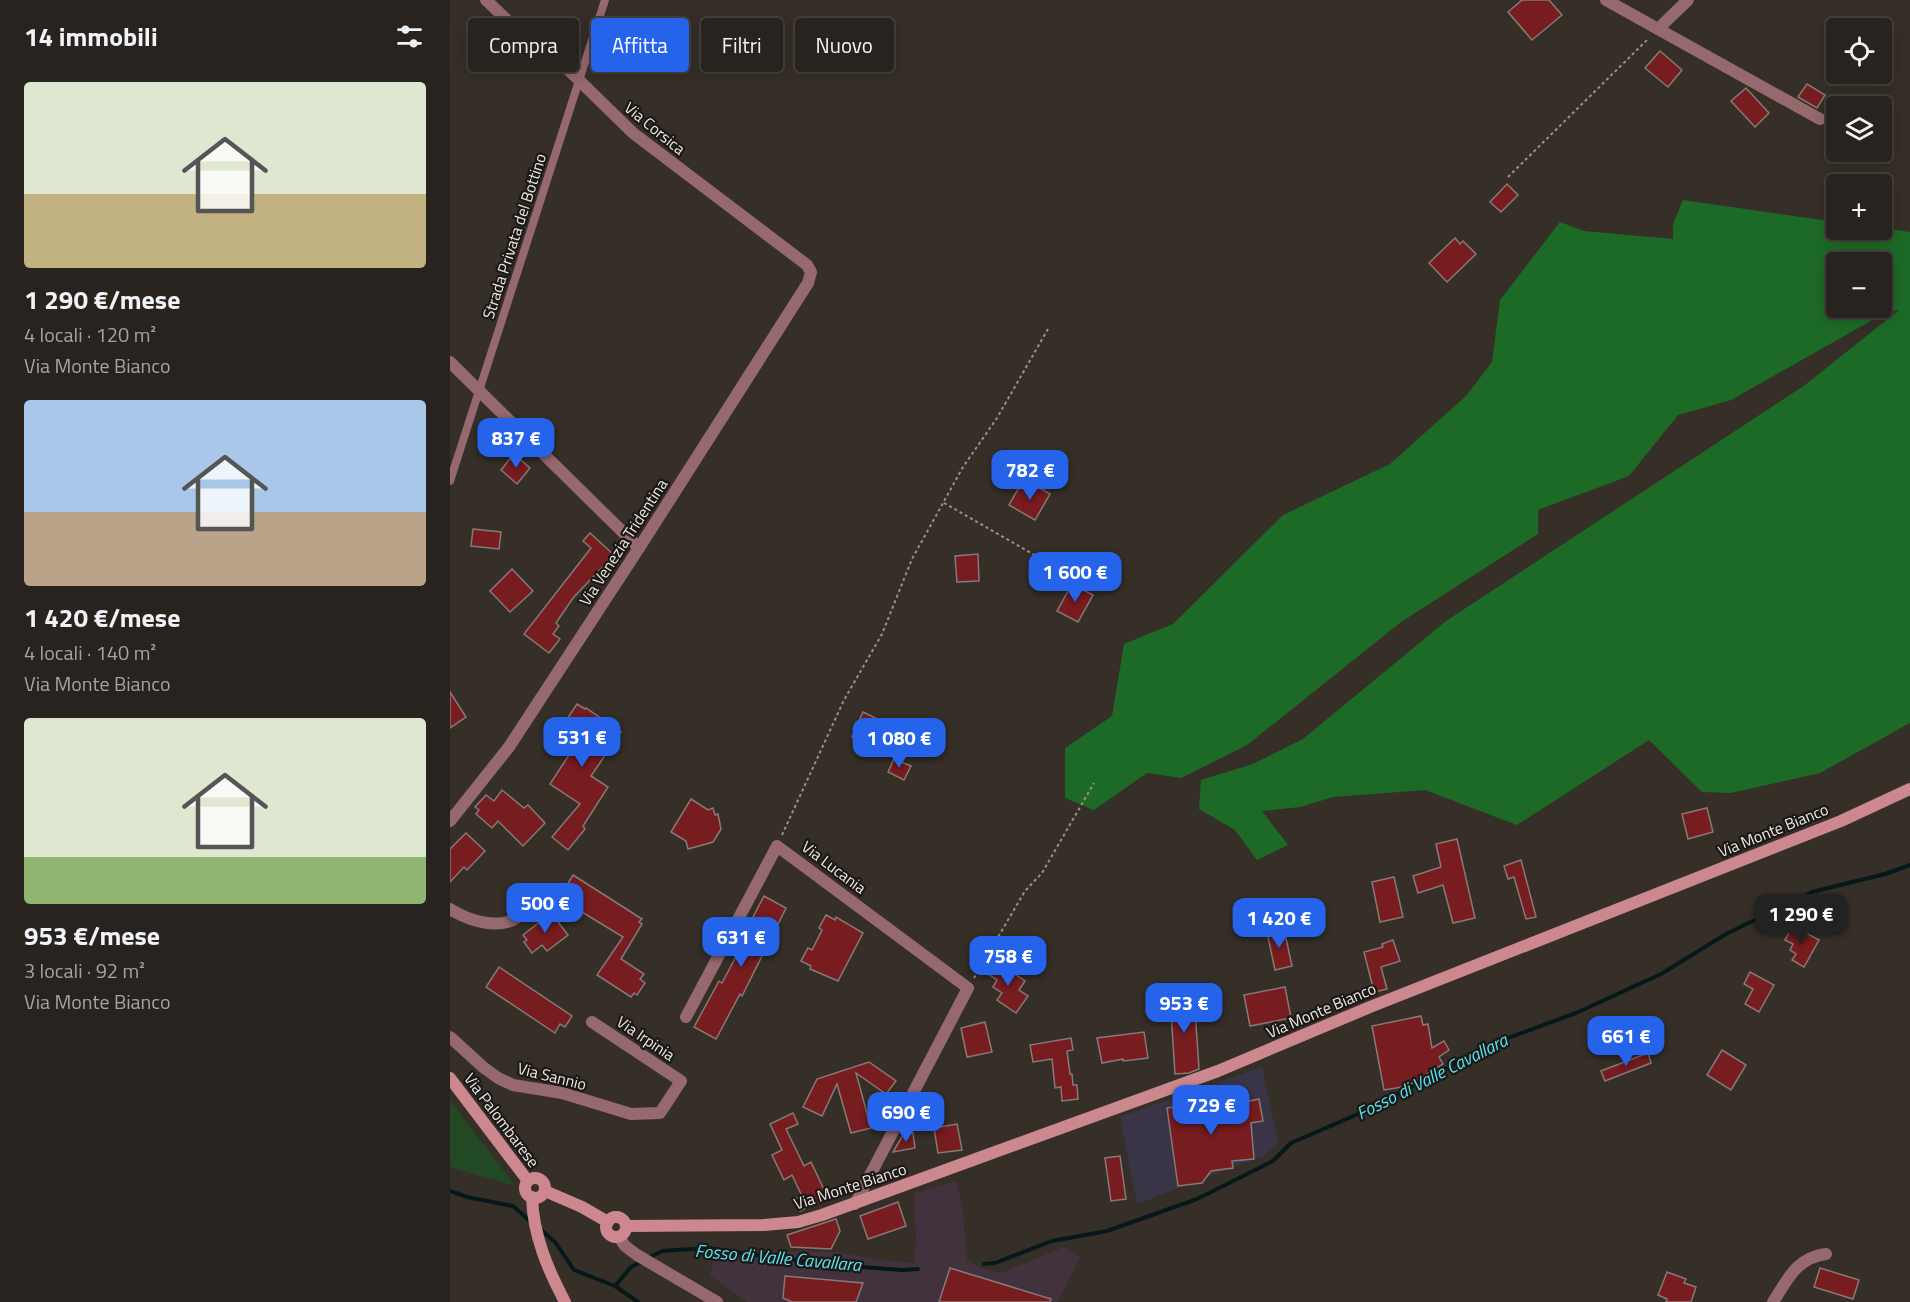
<!DOCTYPE html>
<html lang="it">
<meta charset="utf-8">
<style>
body{margin:0;font-family:"Titillium Web",sans-serif;background:#302b27;color:#f1f3f6;height:100vh;display:flex;flex-direction:column;font-size:22px;white-space:nowrap}
*{box-sizing:border-box;margin:0}
p{font-size:20px;color:#a5a4a4}
.icon{flex:none;width:33px;height:33px;fill:none;stroke:currentColor;stroke-width:2;stroke-linecap:round;stroke-linejoin:round}
.map{position:relative;flex:1;overflow:hidden}
.details{display:flex;flex-direction:column;background:#28231e;width:450px}
.details>*{flex:none}
.top-card{position:absolute;left:18px;top:18px;width:570px;height:54px;display:flex;gap:12px}
.controls{position:absolute;left:1376px;top:18px;display:grid;gap:12px}
.controls a{display:grid;place-items:center;width:66px;height:66px;border-radius:6px;background:#28231e;box-shadow:0 3px 15px #0003,0 0 0 2px #44403c;font-size:30px}
.price{position:absolute;translate:-50% -51px;padding:0 14px;border-radius:12px;background:#2563eb;color:#fff;font-size:20px;line-height:39px;filter:drop-shadow(0 2px 3px #0008)}
.price::after{content:'';position:absolute;left:50%;top:36px;width:18px;height:14px;margin-left:-9px;background:inherit;clip-path:polygon(0 0,100% 0,50% 100%)}
.price.current{background:#222;color:#fff}
ul{padding:0;list-style:none}
li{display:grid;align-content:center;gap:12px;height:318px;padding:0 24px}
li span{display:grid;place-items:center;height:186px;border-radius:6px;color:#555}
li>.icon{margin-inline-start:auto}
span .icon{width:108px;height:108px;fill:#fffc;stroke-width:1}
li b{font-size:26px}
h2{display:flex;justify-content:space-between;align-items:center;height:72px;padding:0 24px;font-size:26px}
.chip{padding:0 21px;border-radius:6px;background:#28231e;box-shadow:0 3px 15px #0003,0 0 0 2px #44403c;font-size:21px;line-height:54px}
.chip.current{background:#2563eb;color:#fff}
main{display:flex;flex:1;min-height:0}
.map>svg:first-child{display:block}
.commercial{fill:#42323e}
.industrial{fill:#3a3546}
.green{fill:#214a24}
.forest{fill:#1d6a27;fill-rule:evenodd}
.lines{fill:none;stroke-linecap:round;stroke-linejoin:round}
.stream{stroke:#06181a;stroke-width:4}
.building{fill:#771c1f;stroke:#867978;stroke-width:1.5}
.path{stroke:#99938d;stroke-width:2;stroke-dasharray:3 3;stroke-linecap:butt}
.service{stroke:#95696d;stroke-width:8}
.minor{stroke:#95696d;stroke-width:12}
.tertiary{stroke:#95696d;stroke-width:12}
.secondary{stroke:#cd888f;stroke-width:12}
.labels{text-anchor:middle;stroke-width:4.5;stroke-linejoin:round;paint-order:stroke}
.street-label{font-size:16px;fill:#eee9e4;stroke:#1b1815}
.water-label{font-size:18px;font-style:italic;fill:#54e7f4;stroke:#1b1815}
</style>
<main>
<section class="details">
<h2>14 immobili<svg class="icon" aria-label="filters" viewBox="0 0 24 24"><path d="M4 7h16M4 17h16"/><circle cx="9" cy="7" r="2"/><circle cx="15" cy="17" r="2"/></svg></h2>
<ul>
<li><span style="background:linear-gradient(#dfe7d0 60%,#c2b280 0)"><svg class="icon" aria-label="home" viewBox="0 0 24 24"><path d="M3 11l9-7 9 7M6 9v11h12V9"/></svg></span><div><b>1 290 €/mese</b><p>4 locali · 120 m²</p><p>Via Monte Bianco</p></div></li>
<li><span style="background:linear-gradient(#a9c7e8 60%,#b9a48a 0)"><svg class="icon" aria-label="home" viewBox="0 0 24 24"><path d="M3 11l9-7 9 7M6 9v11h12V9"/></svg></span><div><b>1 420 €/mese</b><p>4 locali · 140 m²</p><p>Via Monte Bianco</p></div></li>
<li><span style="background:linear-gradient(#dfe7d0 75%,#8fb573 0)"><svg class="icon" aria-label="home" viewBox="0 0 24 24"><path d="M3 11l9-7 9 7M6 9v11h12V9"/></svg></span><div><b>953 €/mese</b><p>3 locali · 92 m²</p><p>Via Monte Bianco</p></div></li>
</ul>
</section>
<div class="map">
<svg width="1460" height="1302" viewBox="0 0 1460 1302">
<rect width="100%" height="100%" fill="#362f28"/>
<path class="commercial" d="M507 1181 513 1213 517 1260 531 1268 551 1273 614 1247 630 1257 608 1302H297L260 1275 266 1250 386 1252 429 1260 464 1263 466 1238 464 1193Z"/>
<path class="industrial" d="M812 1067 828 1143 813 1157 804 1159 687 1204 670 1117Z"/>
<path class="green" d="M0 1100 65 1186 0 1167Z"/>
<path class="forest" d="M1233 200 1386 222V230L1431 228 1460 232V723L1370 773 1281 793 1252 792 1199 740 1067 825 975 790 883 797 850 807 812 811 838 845 807 860 785 830 749 809 751 780 803 764 853 739 996 621 1355 385 1449 310 1433 314 1281 400 1228 415 1179 476 1088 510V534L951 622 797 745 731 778 697 773 644 810 615 798V748L662 716 674 644 723 624 833 515 940 464 1016 396 1042 362 1050 300 1110 222 1134 231 1223 239V224ZM1386 262H1431V308H1386Z"/>
<g class="lines">
<g class="stream">
<path d="M0 1191 17 1197 63 1206 82 1223"/>
<path d="M90 1229 105 1242 124 1270 165 1286 188 1302"/>
<path d="M534 1264 545 1263 602 1241 657 1231 747 1199 823 1161 841 1143 915 1111 1047 1042 1126 1013 1211 974 1276 934 1362 892 1435 874 1460 865"/>
<path d="M165 1286 181 1267 212 1251 257 1248 373 1264 452 1270 468 1269"/>
</g>
</g>
<g class="building">
<path d="M1072 0H1099L1112 15 1082 40 1058 12Z"/>
<path d="M1210 51 1232 70 1218 87 1195 68Z"/>
<path d="M1357 84 1375 95 1367 108 1348 97Z"/>
<path d="M1296 88 1319 113 1305 127 1281 101Z"/>
<path d="M1057 184 1068 195 1051 212 1040 202Z"/>
<path d="M1005 238 1010 244 1013 241 1026 254 997 282 979 263Z"/>
<path d="M64 454 80 468 67 484 51 470Z"/>
<path d="M571 484 584 492 588 487 600 494 585 520 559 505Z"/>
<path d="M23 529 51 532 49 549 21 546Z"/>
<path d="M140 533 164 555 123 598 106 623 109 626 103 634 110 639 99 653 74 634 141 548 133 541Z"/>
<path d="M528 554 529 581 507 582 505 556Z"/>
<path d="M62 569 83 591 60 612 40 591Z"/>
<path d="M622 584 643 595 628 622 607 611Z"/>
<path d="M0 692 16 717 0 728Z"/>
<path d="M127 704 135 709 136 708 171 732 141 776 158 787 133 826 135 829 118 850 102 837 130 804 100 784 123 749 105 737Z"/>
<path d="M413 712 436 723 427 744 419 740 417 744 402 737Z"/>
<path d="M444 759 461 766 454 780 438 772Z"/>
<path d="M52 790 74 808 78 805 95 823 73 846 48 821 42 828 26 814 29 810 25 807 36 795 44 801Z"/>
<path d="M241 799 258 810 263 808 265 815 268 814 271 829 263 842 238 849 236 841 221 832Z"/>
<path d="M1257 808 1263 832 1238 839 1232 814Z"/>
<path d="M16 833 35 851 17 870 14 867 0 882V849Z"/>
<path d="M1007 839 1025 918 1003 923 993 885 968 893 963 876 991 867 986 844Z"/>
<path d="M1071 860 1086 917 1076 919 1064 877 1058 879 1054 866Z"/>
<path d="M123 875 192 919 189 922 192 924 171 959 194 974 190 979 195 983 187 995 184 993 181 997 147 975 173 937 109 898Z"/>
<path d="M944 877 953 917 930 922 922 882Z"/>
<path d="M314 896 336 908 292 996 290 994 266 1039 244 1027 269 981 272 983 293 943 290 942Z"/>
<path d="M101 913 118 935 97 951 92 945 82 953 74 942 77 940 73 935Z"/>
<path d="M376 915 385 920 386 917 413 933 388 981 360 969 361 966 351 961 358 948 362 950 372 930 369 928Z"/>
<path d="M1343 926 1369 940 1354 967 1342 960 1346 954 1340 950 1343 944 1335 940Z"/>
<path d="M834 929 842 966 825 970 817 932Z"/>
<path d="M943 940 950 961 931 967 937 989 924 992 914 952 933 947 932 944Z"/>
<path d="M547 962 575 981 569 990 578 996 566 1013 547 1000 552 993 543 987 547 980 538 974Z"/>
<path d="M49 967 122 1016 115 1027 110 1024 105 1033 36 987Z"/>
<path d="M1300 972 1324 985 1309 1012 1295 1004 1303 989 1294 984Z"/>
<path d="M835 987 841 1018 800 1026 794 995Z"/>
<path d="M744 995 749 1069 739 1073 725 1074 720 997Z"/>
<path d="M971 1016 973 1025 978 1024 982 1048 994 1041 999 1050 989 1057 993 1064 958 1086 934 1090 922 1026Z"/>
<path d="M535 1022 542 1052 517 1057 511 1028Z"/>
<path d="M694 1032 698 1058 673 1061V1059L652 1063 647 1038Z"/>
<path d="M621 1038 623 1050 617 1051 620 1074H622L623 1085H627L628 1099 612 1101 611 1087 605 1088 602 1059 583 1062 580 1045Z"/>
<path d="M1272 1050 1296 1065 1281 1090 1257 1075Z"/>
<path d="M1198 1053 1201 1063 1155 1081 1151 1071Z"/>
<path d="M419 1062 446 1081 436 1094 406 1073 421 1128 401 1133 387 1084 372 1116 353 1107 367 1079Z"/>
<path d="M773 1091 775 1106 809 1099 813 1121 801 1123 804 1159 782 1161 783 1168 761 1171 752 1183 728 1186 717 1108 750 1103 749 1094Z"/>
<path d="M343 1113 348 1124 336 1129 354 1166 361 1162 378 1198 350 1211 344 1199 352 1196 342 1175 334 1180 322 1155 332 1150 320 1124Z"/>
<path d="M507 1124 512 1150 488 1153 484 1128Z"/>
<path d="M463 1133 465 1148 443 1152 453 1135Z"/>
<path d="M670 1156 676 1199 661 1201 655 1158Z"/>
<path d="M448 1202 456 1226 418 1239 410 1216Z"/>
<path d="M386 1219 390 1231 381 1249 341 1247 337 1235Z"/>
<path d="M500 1268 601 1299 600 1302H489Z"/>
<path d="M1370 1268 1409 1280 1403 1299 1364 1287Z"/>
<path d="M1217 1272 1236 1279 1234 1283 1246 1287 1241 1302H1216L1217 1299 1208 1295Z"/>
<path d="M335 1276 413 1283 406 1302H342L333 1298Z"/>
</g>
<g class="lines">
<g class="path">
<path d="M1058 177 1199 38"/>
<path d="M494 503 588 557"/>
<path d="M332 835 394 700 432 634 462 559 513 467 547 418 598 329"/>
<path d="M524 978 575 891 592 873 644 783"/>
</g>
<path class="service" d="M0 481 155 0"/>
<g class="minor">
<path d="M1156 0 1208 29 1238 0"/>
<path d="M1208 29 1370 119"/>
<path d="M0 362 189 548"/>
<path d="M0 821 59 747 189 548 358 283 361 272 357 265 183 133 95 47 61 24 36 0"/>
<path d="M0 909C18 920 48 931 68 917 73 913 76 907 79 902"/>
<path d="M236 1017 327 846 518 988 405 1204"/>
<path d="M0 1037 33 1067 48 1078 63 1085 112 1093 181 1114 210 1113 231 1081 142 1022"/>
<path d="M1323 1302C1338 1279 1346 1258 1376 1254"/>
</g>
<path class="tertiary" d="M169 1237 175 1246 187 1255 267 1302"/>
<g class="secondary">
<path d="M0 1078 78 1181"/>
<circle cx="85" cy="1188" r="10"/>
<path d="M95 1191 132 1207 158 1222"/>
<path d="M82 1197C83 1235 98 1270 115 1302"/>
<circle cx="166" cy="1227" r="10"/>
<path d="M176 1226 314 1225 348 1222 372 1215 768 1071 920 1007 1391 821 1460 789"/>
</g>
</g>
<g class="labels">
<g class="street-label">
<text transform="translate(205 128) rotate(39)" y="6">Via Corsica</text>
<text transform="translate(64 236) rotate(-72)" y="6">Strada Privata del Bottino</text>
<text transform="translate(173 542) rotate(-57)" y="6">Via Venezia Tridentina</text>
<text transform="translate(1323 830) rotate(-22)" y="6">Via Monte Bianco</text>
<text transform="translate(384 867) rotate(37)" y="6">Via Lucania</text>
<text transform="translate(871 1010) rotate(-23)" y="6">Via Monte Bianco</text>
<text transform="translate(196 1038) rotate(34)" y="6">Via Irpinia</text>
<text transform="translate(102 1076) rotate(14)" y="6">Via Sannio</text>
<text transform="translate(52 1120) rotate(53)" y="6">Via Palombarese</text>
<text transform="translate(400 1186) rotate(-18)" y="6">Via Monte Bianco</text>
</g>
<g class="water-label">
<text transform="translate(982 1077) rotate(-27)" y="6">Fosso di Valle Cavallara</text>
<text transform="translate(328 1258) rotate(5)" y="6">Fosso di Valle Cavallara</text>
</g>
</g>
</svg>
<div class="controls">
<a><svg class="icon" aria-label="locate" viewBox="0 0 24 24"><circle cx="12" cy="12" r="6"/><path d="M12 2v4M12 18v4M2 12h4M18 12h4"/></svg></a>
<a><svg class="icon" aria-label="layers" viewBox="0 0 24 24"><path d="M12 4l9 5-9 5-9-5zM3 14l9 5 9-5"/></svg></a>
<a>+</a>
<a>−</a>
</div>
<b class="price" style="left:66px;top:469px">837 €</b>
<b class="price" style="left:580px;top:501px">782 €</b>
<b class="price" style="left:625px;top:603px">1 600 €</b>
<b class="price" style="left:132px;top:768px">531 €</b>
<b class="price" style="left:449px;top:769px">1 080 €</b>
<b class="price" style="left:95px;top:934px">500 €</b>
<b class="price current" style="left:1351px;top:945px">1 290 €</b>
<b class="price" style="left:829px;top:949px">1 420 €</b>
<b class="price" style="left:291px;top:968px">631 €</b>
<b class="price" style="left:558px;top:987px">758 €</b>
<b class="price" style="left:734px;top:1034px">953 €</b>
<b class="price" style="left:1176px;top:1067px">661 €</b>
<b class="price" style="left:761px;top:1136px">729 €</b>
<b class="price" style="left:456px;top:1143px">690 €</b>
<div class="top-card">
<a class="chip">Compra</a>
<a class="chip current">Affitta</a>
<a class="chip">Filtri</a>
<a class="chip">Nuovo</a>
</div>
</div>
</main>
